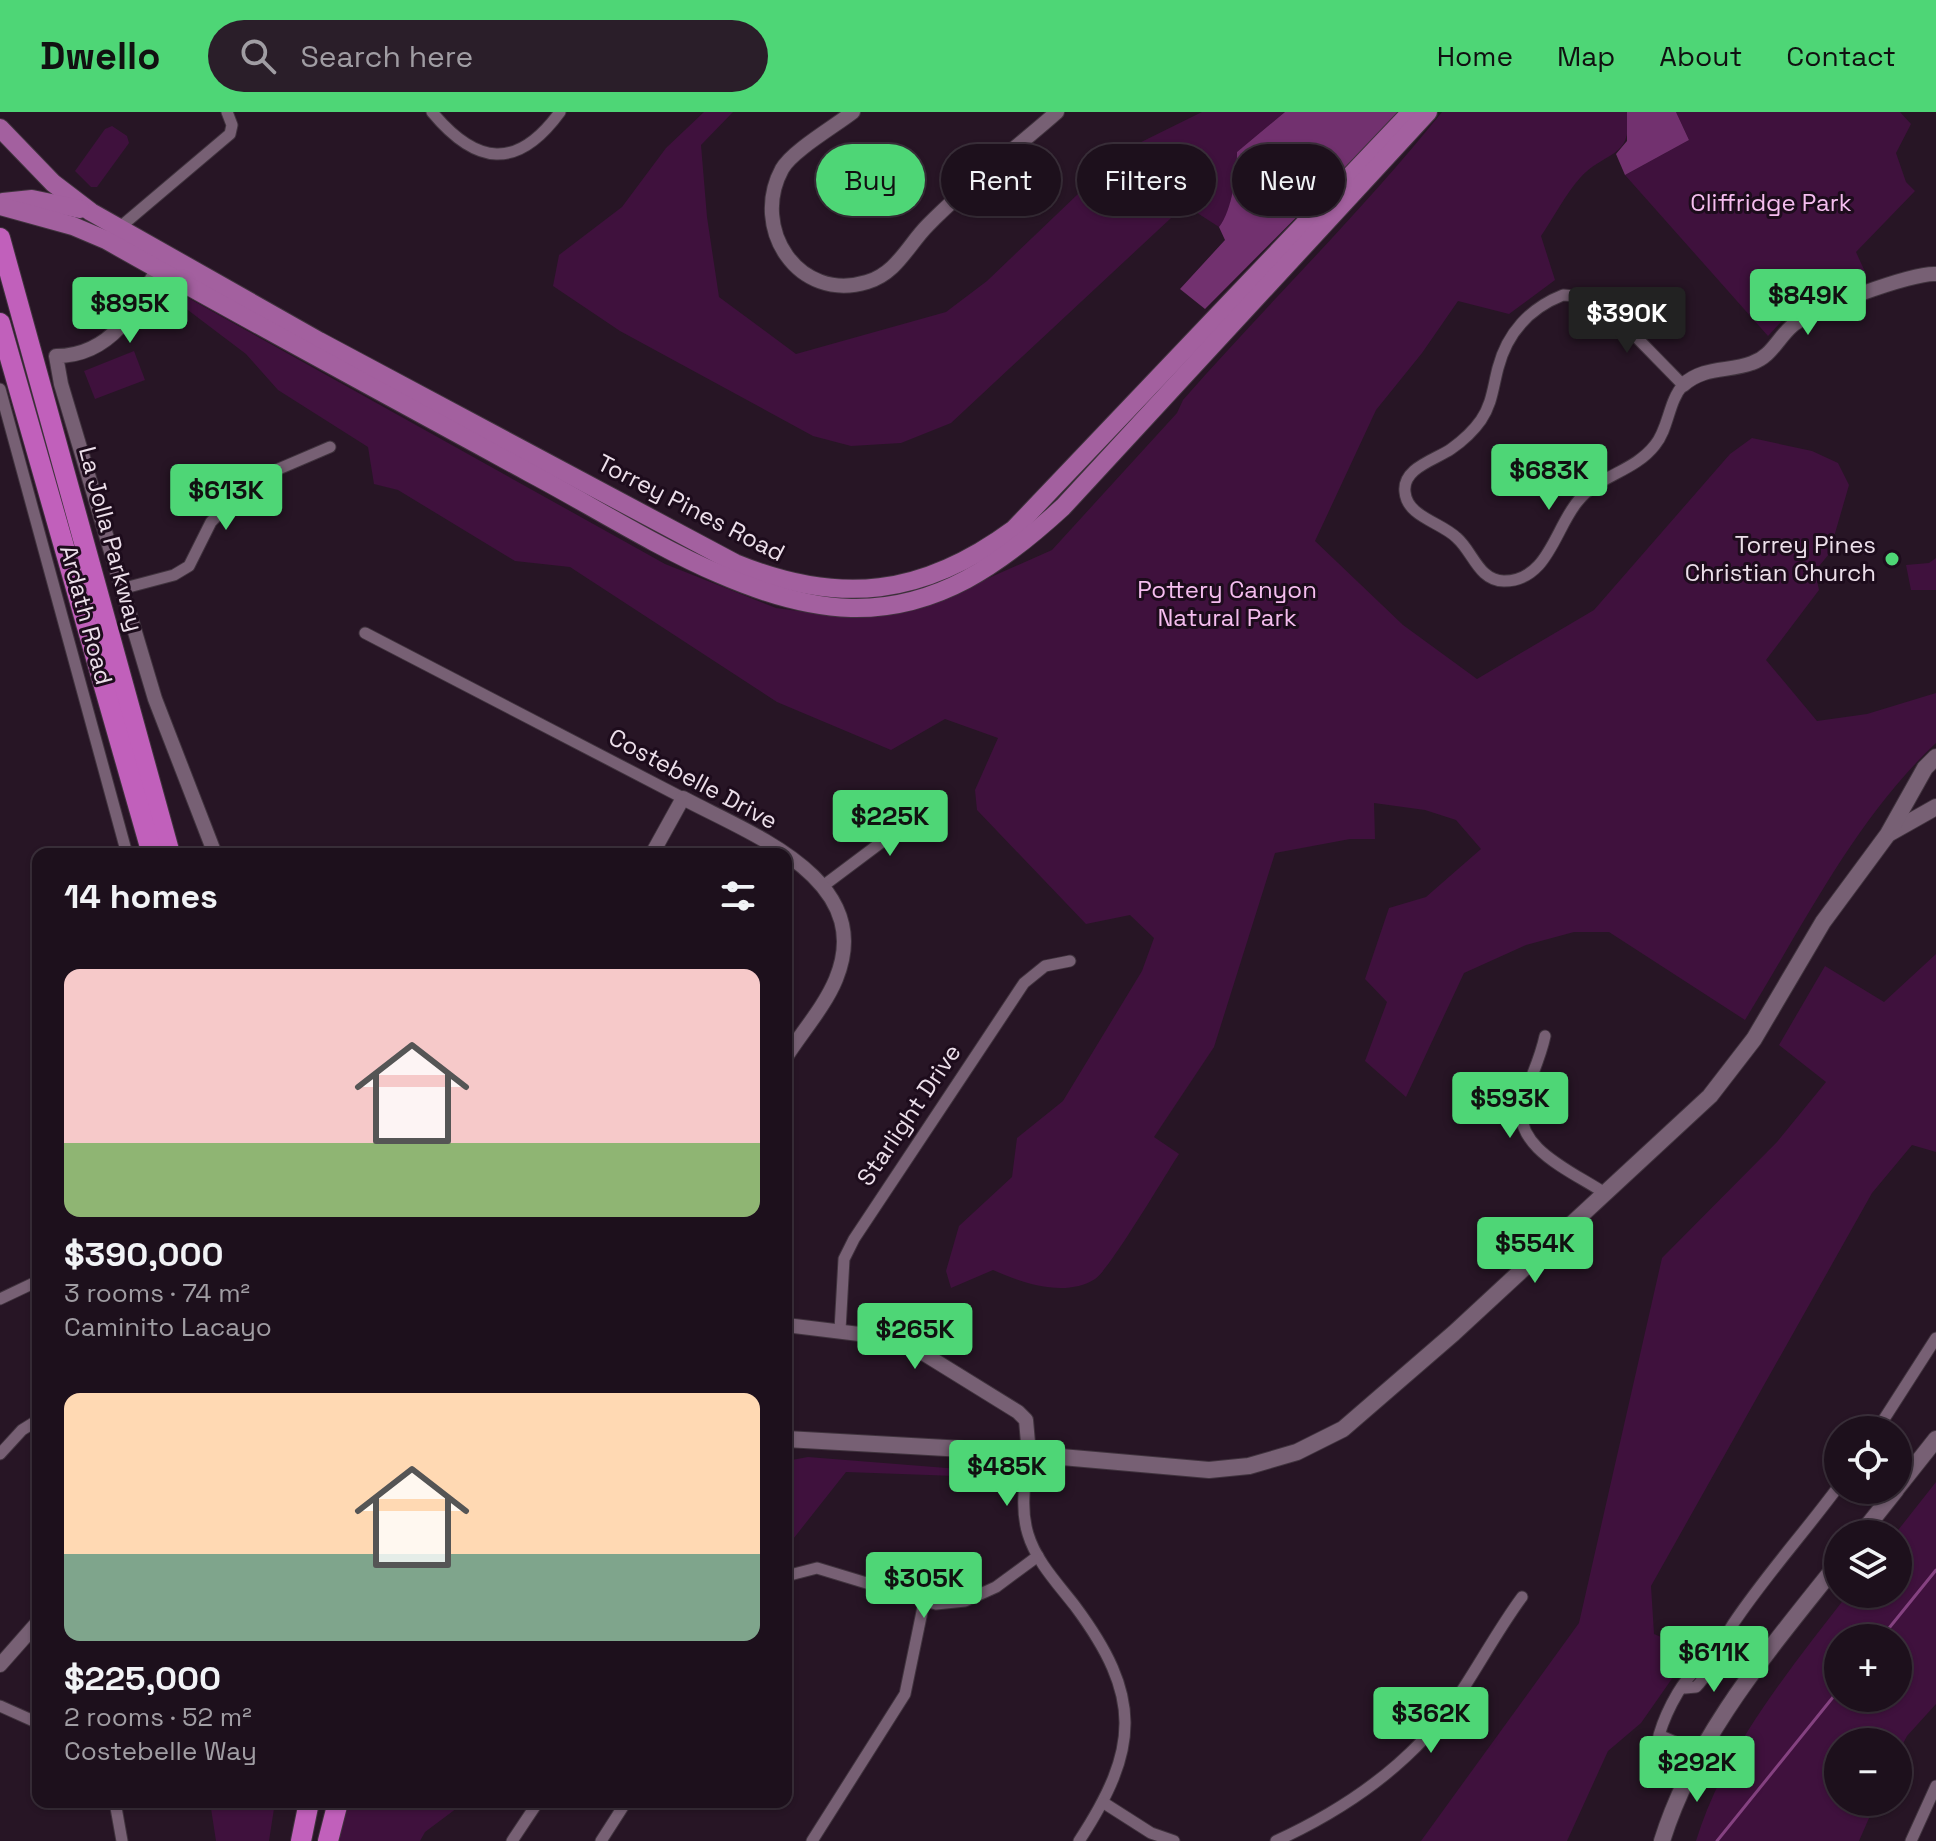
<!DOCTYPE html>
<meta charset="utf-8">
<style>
body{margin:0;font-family:"Space Grotesk",sans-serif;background:#2a1e29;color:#f1f3f6;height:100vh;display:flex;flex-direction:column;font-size:30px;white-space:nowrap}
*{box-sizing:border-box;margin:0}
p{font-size:26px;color:#a09da3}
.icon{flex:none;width:44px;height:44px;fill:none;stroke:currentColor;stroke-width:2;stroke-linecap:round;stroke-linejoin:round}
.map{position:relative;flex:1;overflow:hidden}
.side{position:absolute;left:32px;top:736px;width:760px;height:960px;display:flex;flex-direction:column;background:#1d101c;border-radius:16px;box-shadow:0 2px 6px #0004,0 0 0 2px #3b303b}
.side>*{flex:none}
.hud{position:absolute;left:816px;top:32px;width:760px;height:72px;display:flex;gap:16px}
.controls{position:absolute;left:1824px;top:1304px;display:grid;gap:16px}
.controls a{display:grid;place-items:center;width:88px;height:88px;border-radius:50%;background:#1d101c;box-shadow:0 2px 6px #0004,0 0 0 2px #3b303b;font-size:40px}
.price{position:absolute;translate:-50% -68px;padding:0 18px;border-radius:8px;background:#4ed676;color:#111;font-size:26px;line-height:52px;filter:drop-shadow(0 2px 4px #0008)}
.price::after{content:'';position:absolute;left:50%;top:48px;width:24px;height:18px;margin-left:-12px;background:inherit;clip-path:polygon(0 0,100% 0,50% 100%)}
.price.current{background:#222;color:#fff}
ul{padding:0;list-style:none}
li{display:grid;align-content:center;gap:16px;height:424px;padding:0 32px}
li span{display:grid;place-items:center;height:248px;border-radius:16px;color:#555}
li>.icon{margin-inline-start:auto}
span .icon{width:144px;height:144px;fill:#fffc;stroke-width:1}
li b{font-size:34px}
h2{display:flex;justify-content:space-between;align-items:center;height:96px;padding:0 32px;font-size:34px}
.tag{padding:0 28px;border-radius:36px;background:#1d101c;box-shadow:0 2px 6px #0004,0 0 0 2px #3b303b;font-size:28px;line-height:72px}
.tag.current{background:#4ed676;color:#111}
header{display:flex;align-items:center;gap:48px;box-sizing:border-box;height:112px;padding:0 40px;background:#4ed676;color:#111}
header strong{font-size:38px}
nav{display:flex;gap:44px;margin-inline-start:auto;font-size:28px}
.search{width:560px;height:72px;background:#2a1e29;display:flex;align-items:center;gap:20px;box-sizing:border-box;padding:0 28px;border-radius:44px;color:#a09da3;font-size:30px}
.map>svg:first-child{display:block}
.green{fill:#3f113d;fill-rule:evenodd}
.forest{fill:#72316f}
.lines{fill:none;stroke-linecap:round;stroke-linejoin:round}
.stream{stroke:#854281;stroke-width:3}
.minor-casing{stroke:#40333e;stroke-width:13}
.tertiary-casing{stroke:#40333e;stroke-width:16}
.secondary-casing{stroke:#40333e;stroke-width:18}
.primary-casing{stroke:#40333e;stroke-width:20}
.motorway-casing{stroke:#40333e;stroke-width:22}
.minor{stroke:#776074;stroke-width:11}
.tertiary{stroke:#776074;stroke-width:14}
.secondary{stroke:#776074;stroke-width:16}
.primary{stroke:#a3609f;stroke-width:18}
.motorway{stroke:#c160bb;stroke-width:20}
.poi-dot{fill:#4ed676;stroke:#1d0c1c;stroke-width:3}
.labels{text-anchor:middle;stroke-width:6;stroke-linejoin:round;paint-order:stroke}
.park-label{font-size:24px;fill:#f5bdef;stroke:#1d0c1c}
.street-label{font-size:24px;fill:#ecdfea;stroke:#1d0c1c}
.poi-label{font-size:24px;fill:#ecdfea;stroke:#1d0c1c;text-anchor:end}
</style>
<header>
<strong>Dwello</strong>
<div class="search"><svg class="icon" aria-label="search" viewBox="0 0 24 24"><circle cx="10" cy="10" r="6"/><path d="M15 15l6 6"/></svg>Search here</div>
<nav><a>Home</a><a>Map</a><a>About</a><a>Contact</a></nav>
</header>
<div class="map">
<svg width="1936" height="1729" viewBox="0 0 1936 1729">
<rect width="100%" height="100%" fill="#271525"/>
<g class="green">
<path d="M704 0H733L701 33 707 105 719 185 796 242 946 200 987 169 1123 39 1202 0H1285L1237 40C1237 60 1232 100 1219 115L1185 93 951 311 901 331 851 334 813 324 620 219 553 174 559 143 622 95 666 36Z"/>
<path d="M1442 0H1627C1634 47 1604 39 1580 66 1565 83 1554 105 1541 124L1555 168 1509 202 1458 189 1422 241 1376 298 1315 429 1403 513 1477 567 1594 498 1730 342 1752 326 1812 339 1838 351 1849 373 1829 442 1815 459 1819 478 1766 548 1817 609 1867 602 1936 581V631C1855 707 1803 814 1745 908L1609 820H1574L1526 833 1464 861 1406 985 1365 949 1387 890 1365 867 1389 796 1426 785 1481 737 1456 708 1425 698 1374 691 1375 727H1350L1275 741 1214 935 1154 1025 1179 1042C1166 1062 1108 1160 1095 1167 1065 1186 1022 1171 993 1158L951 1176 946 1159 959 1114 1012 1065 1017 1026 1063 989 1142 859 1154 826 1130 803 1086 812 977 698 975 678 998 626 945 607 891 638 777 590 570 455 515 449 398 378 374 372 368 335 278 278 246 242 172 186V177L665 452 776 496 843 505 919 497 1052 438 1177 301 1183 288C1268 191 1361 101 1442 0Z"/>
<path d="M1676 0H1900L1911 12 1896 41 1906 70 1915 79 1856 140 1866 162 1835 172 1828 167 1797 179 1773 198 1781 210 1768 224 1625 63 1689 28Z"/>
<path d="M112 14 127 24 129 31 97 75H91L75 59 105 17Z"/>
<path d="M134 239 145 268 95 287 84 259Z"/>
<path d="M1936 446V478H1911L1906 453 1929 451Z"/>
<path d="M1936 842V1040L1912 1033 1872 1081 1651 1474 1654 1522 1692 1538 1641 1611 1608 1639 1567 1729H1421L1579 1511 1662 1146 1777 1030 1826 970 1779 933 1825 854 1884 890Z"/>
<path d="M808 1345 972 1358 1011 1366 846 1360 786 1436V1349Z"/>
<path d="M1936 1370V1592L1907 1624 1898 1641V1630H1838V1690H1876L1859 1729H1696C1724 1637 1790 1557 1848 1482H1898L1895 1422ZM1838 1526H1898V1586H1838Z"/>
<path d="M210 1690H275L269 1729H216Z"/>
<path d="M350 1690H465L425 1720 420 1729H337Z"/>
</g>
<g class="forest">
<path d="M1285 0H1401L1205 197 1180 177 1225 128 1219 115C1232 99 1237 60 1237 40Z"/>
<path d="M1627 0H1676L1689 28 1625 63 1616 42 1627 29Z"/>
</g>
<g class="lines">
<g class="stream">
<path d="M1881 1526 1936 1458"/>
<path d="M1717 1729 1838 1579"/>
</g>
<g class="minor-casing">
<g id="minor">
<path d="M432 0C476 53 517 59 560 0"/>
<path d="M119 116 230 22 232 13 227 0"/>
<path d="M1563 183 1589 185 1602 190 1683 273C1668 290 1669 316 1655 333 1634 360 1599 363 1578 389 1555 416 1548 469 1504 469 1479 469 1473 440 1457 426 1441 410 1407 405 1405 380 1402 356 1435 348 1451 337 1461 330 1474 318 1481 308 1492 292 1493 275 1498 256 1507 221 1530 196 1563 183Z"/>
<path d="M0 277 127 742"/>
<path d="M121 477 174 463 189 454 211 410 253 368 330 335"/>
<path d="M365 521 683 686"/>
<path d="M823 774 935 690"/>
<path d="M1545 924C1540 948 1529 968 1523 990 1510 1036 1576 1061 1606 1082"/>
<path d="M0 1187 38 1169"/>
<path d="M840 1218 844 1147 854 1127 1024 871 1045 854 1070 849"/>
<path d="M1877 1318 1936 1226"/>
<path d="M0 1342 22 1318 38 1308"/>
<path d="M1029 1342C1025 1369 1020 1396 1028 1422 1036 1449 1058 1472 1075 1494 1142 1584 1140 1636 1079 1729"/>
<path d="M786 1464 817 1456 936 1492 965 1489 996 1475 1038 1444"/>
<path d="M1685 1576 1696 1575C1712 1559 1720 1532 1733 1512 1765 1464 1804 1421 1838 1375"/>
<path d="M0 1594 38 1611"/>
<path d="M1700 1641 1659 1623C1665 1603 1686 1555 1709 1552"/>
<path d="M115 1690 122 1729"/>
<path d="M1104 1691 1151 1721 1174 1729"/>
<path d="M512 1729 538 1690"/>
<path d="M601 1729 626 1690"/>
<path d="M812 1729 905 1582 924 1490"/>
<path d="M1276 1729C1348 1696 1414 1650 1459 1583 1481 1550 1499 1516 1522 1485"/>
<path d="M1911 1729 1936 1674"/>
</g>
</g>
<g class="tertiary-casing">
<g id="tertiary">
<path d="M853 0C835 14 792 39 782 57 750 116 798 191 867 170 897 161 908 133 928 113 968 72 1015 37 1057 0"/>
<path d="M162 148C139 192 114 244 56 244L61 272 155 587 215 742"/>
<path d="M1683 273C1704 254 1728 260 1752 251 1771 245 1778 226 1792 214 1809 198 1914 160 1936 162"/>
<path d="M652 742 683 686C750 722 877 767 836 867 825 894 802 920 786 945"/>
<path d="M786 1213 900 1227 1018 1300 1026 1308 1029 1342"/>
<path d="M0 1553 38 1510"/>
</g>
</g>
<g class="secondary-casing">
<g id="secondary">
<path d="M1890 721 1936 695"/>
<path d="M786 1327 982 1338 1209 1358 1249 1354 1297 1340 1343 1317 1454 1221 1710 984 1754 927 1823 810 1888 722 1925 656 1936 645"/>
<path d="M1898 1375 1936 1327"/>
<path d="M1861 1422 1896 1378"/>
<path d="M1662 1729C1695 1623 1770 1537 1838 1451"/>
</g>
</g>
<g class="primary-casing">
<g id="primary">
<path d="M0 16 53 71 91 100 319 229 735 451C840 494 923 484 1014 417L1411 0"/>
<path d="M3 90 32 87 80 97"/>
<path d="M0 94 73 114 106 128C246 207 388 284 530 361 625 411 742 493 851 496 938 498 1002 451 1063 395L1428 0"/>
</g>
</g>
<g class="motorway-casing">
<g id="motorway">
<path d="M0 126 170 742"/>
<path d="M0 211 152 742"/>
<path d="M301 1729 309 1690"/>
<path d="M328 1729 338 1690"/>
</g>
</g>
<use href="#minor" class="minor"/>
<use href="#tertiary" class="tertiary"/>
<use href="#secondary" class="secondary"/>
<use href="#primary" class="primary"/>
<use href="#motorway" class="motorway"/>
</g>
<circle class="poi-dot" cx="1892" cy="447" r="8"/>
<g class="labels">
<g class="park-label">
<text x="1771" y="99">Cliffridge Park</text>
<text x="1227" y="486">Pottery Canyon<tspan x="1227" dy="28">Natural Park</tspan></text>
</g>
<g class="street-label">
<text transform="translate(691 396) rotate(27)" y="8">Torrey Pines Road</text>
<text transform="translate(111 427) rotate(75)" y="8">La Jolla Parkway</text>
<text transform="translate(86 503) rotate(75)" y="8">Ardath Road</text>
<text transform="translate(693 667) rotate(28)" y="8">Costebelle Drive</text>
<text transform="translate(909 1003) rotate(-56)" y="8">Starlight Drive</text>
</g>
<g class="poi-label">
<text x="1876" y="441">Torrey Pines<tspan x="1876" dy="28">Christian Church</tspan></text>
</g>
</g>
</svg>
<div class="controls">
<a><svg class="icon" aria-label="locate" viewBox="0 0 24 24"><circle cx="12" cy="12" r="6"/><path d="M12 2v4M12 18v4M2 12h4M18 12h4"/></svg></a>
<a><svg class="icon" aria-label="layers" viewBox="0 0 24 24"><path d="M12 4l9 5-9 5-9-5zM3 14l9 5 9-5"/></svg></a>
<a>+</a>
<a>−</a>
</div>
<b class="price" style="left:1808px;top:225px">$849K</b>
<b class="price" style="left:130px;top:233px">$895K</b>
<b class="price current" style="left:1627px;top:243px">$390K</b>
<b class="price" style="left:1549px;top:400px">$683K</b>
<b class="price" style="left:226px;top:420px">$613K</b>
<b class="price" style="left:890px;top:746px">$225K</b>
<b class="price" style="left:1510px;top:1028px">$593K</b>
<b class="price" style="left:1535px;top:1173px">$554K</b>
<b class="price" style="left:915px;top:1259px">$265K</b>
<b class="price" style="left:1007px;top:1396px">$485K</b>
<b class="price" style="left:924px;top:1508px">$305K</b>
<b class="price" style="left:1714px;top:1582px">$611K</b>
<b class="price" style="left:1431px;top:1643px">$362K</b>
<b class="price" style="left:1697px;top:1692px">$292K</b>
<div class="hud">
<a class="tag current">Buy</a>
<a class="tag">Rent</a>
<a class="tag">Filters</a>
<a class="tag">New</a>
</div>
<section class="side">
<h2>14 homes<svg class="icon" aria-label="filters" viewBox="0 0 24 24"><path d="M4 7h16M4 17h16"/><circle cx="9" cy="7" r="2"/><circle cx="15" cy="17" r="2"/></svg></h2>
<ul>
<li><span style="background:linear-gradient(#f6c9c9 70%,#8fb573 0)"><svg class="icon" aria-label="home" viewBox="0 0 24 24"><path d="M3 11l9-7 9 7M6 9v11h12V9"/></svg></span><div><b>$390,000</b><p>3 rooms · 74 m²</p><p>Caminito Lacayo</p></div></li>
<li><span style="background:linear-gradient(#ffd9b3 65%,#7fa58c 0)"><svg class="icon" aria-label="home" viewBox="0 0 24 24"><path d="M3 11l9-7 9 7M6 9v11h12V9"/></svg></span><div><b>$225,000</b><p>2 rooms · 52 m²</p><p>Costebelle Way</p></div></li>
</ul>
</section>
</div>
